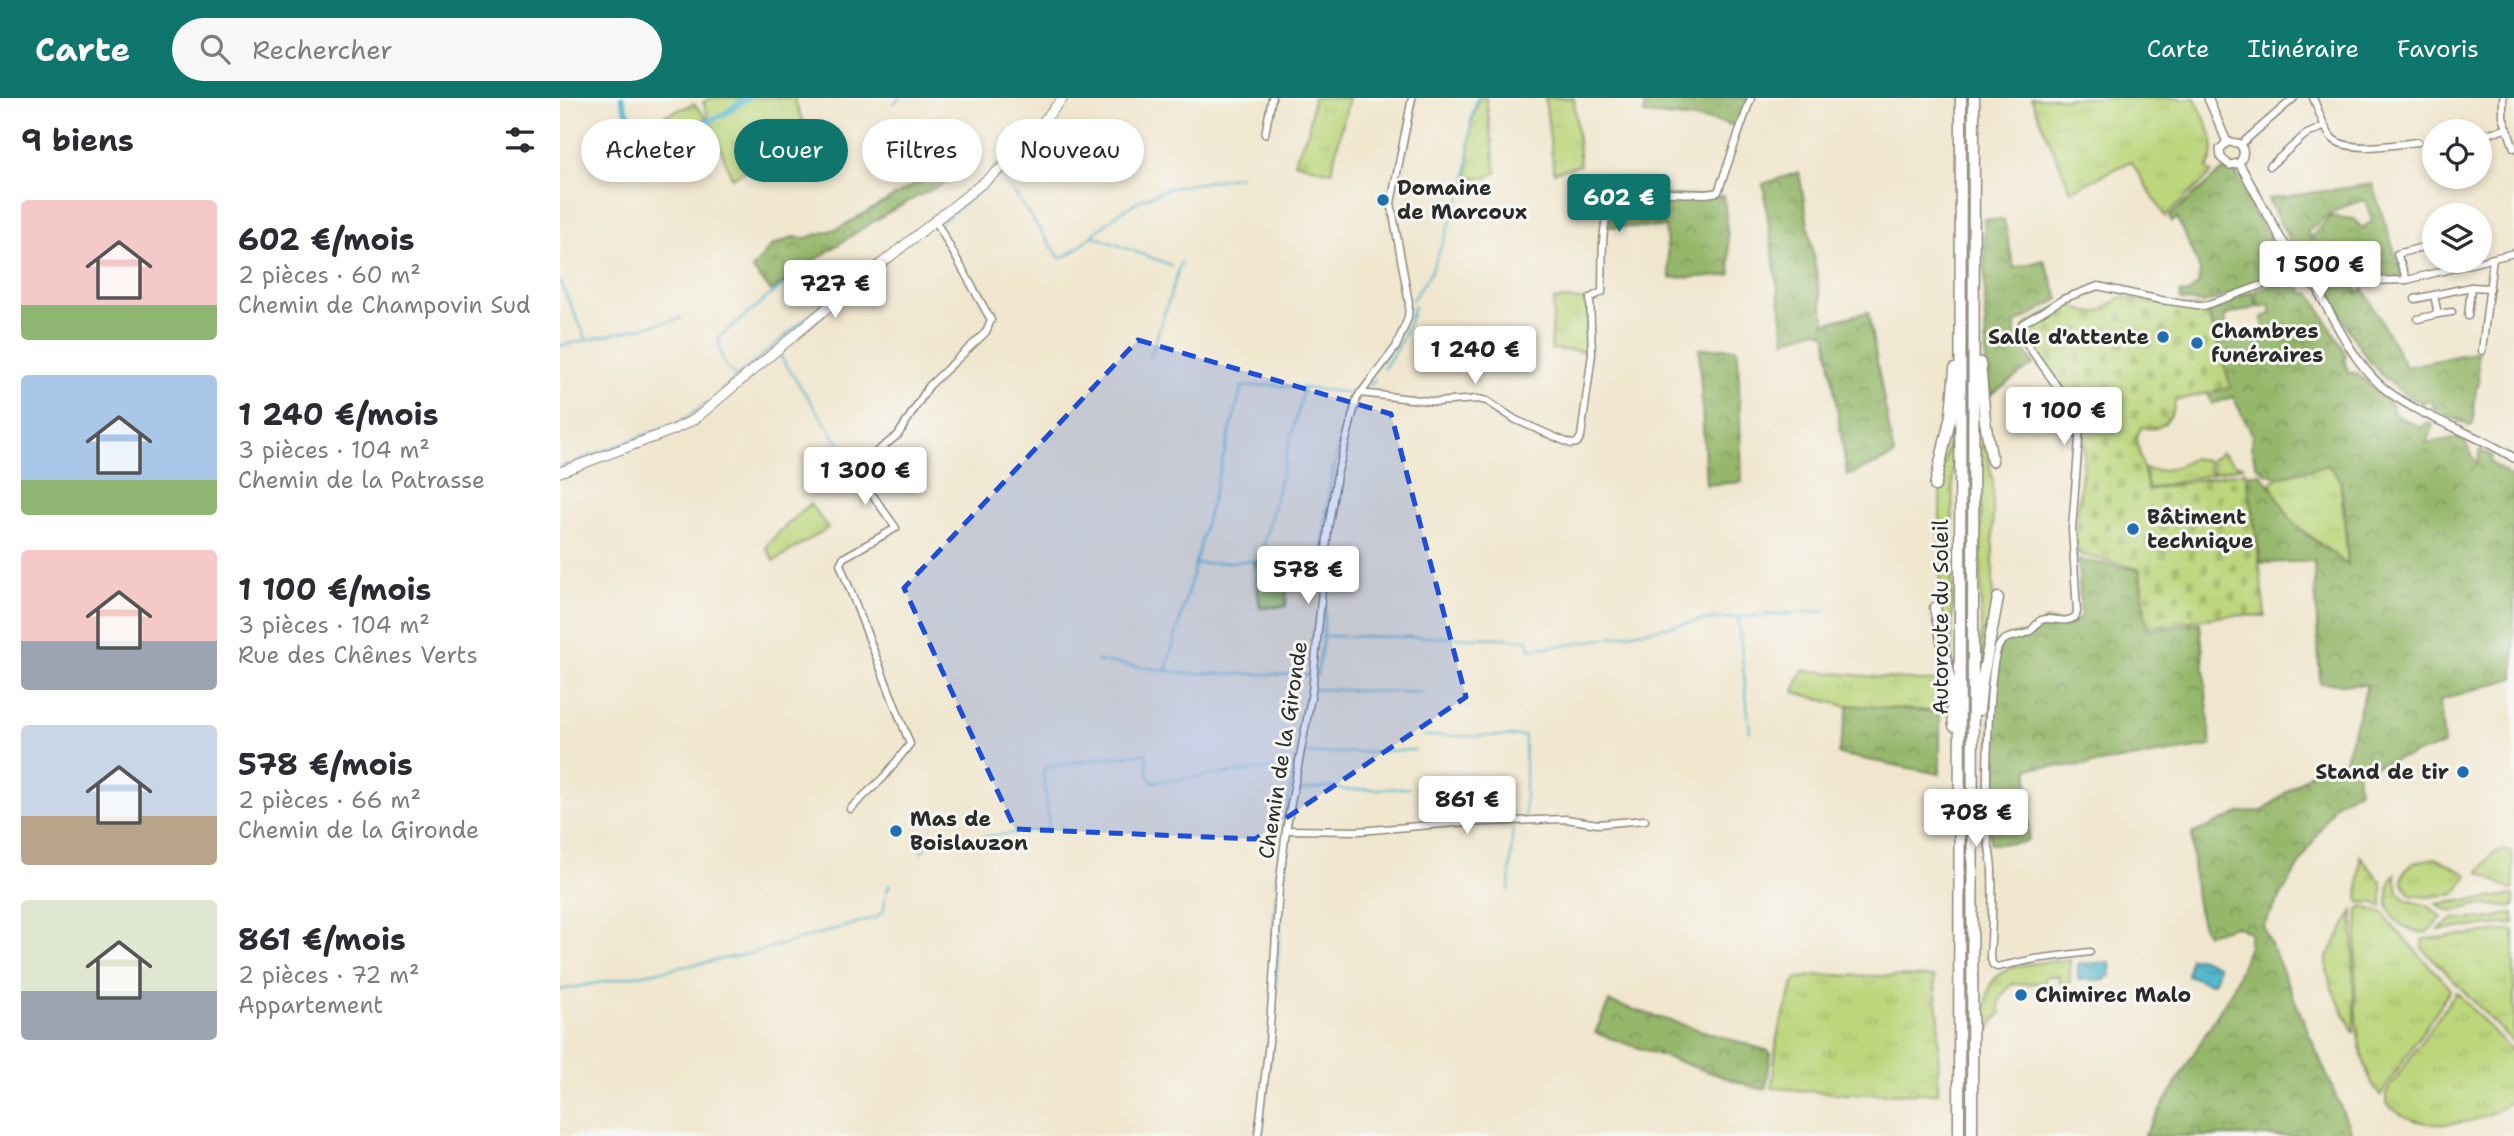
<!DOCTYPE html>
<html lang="fr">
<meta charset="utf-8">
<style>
body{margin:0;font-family:"Shantell Sans",sans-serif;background:#f7f7f7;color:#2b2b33;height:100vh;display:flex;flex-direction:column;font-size:26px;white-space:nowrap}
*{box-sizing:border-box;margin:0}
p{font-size:23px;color:#7c7c81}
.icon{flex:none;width:38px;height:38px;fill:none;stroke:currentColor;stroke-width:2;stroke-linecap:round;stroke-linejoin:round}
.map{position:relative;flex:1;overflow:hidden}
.side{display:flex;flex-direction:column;background:#fff;width:560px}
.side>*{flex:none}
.guide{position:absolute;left:21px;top:21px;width:665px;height:63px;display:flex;gap:14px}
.buttons{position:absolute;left:1862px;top:21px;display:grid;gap:14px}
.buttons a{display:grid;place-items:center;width:70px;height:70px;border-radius:50%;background:#fff;box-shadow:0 4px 10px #0003;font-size:35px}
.price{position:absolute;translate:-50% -60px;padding:0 16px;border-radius:7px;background:#fff;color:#222;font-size:23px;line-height:46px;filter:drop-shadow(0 2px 4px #0008)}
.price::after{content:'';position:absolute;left:50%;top:42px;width:21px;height:16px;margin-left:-10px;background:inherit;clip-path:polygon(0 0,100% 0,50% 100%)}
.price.active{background:#0f766e;color:#fff}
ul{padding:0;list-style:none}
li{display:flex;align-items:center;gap:21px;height:175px;padding:0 21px}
li span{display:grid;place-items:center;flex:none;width:196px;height:140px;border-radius:7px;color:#555}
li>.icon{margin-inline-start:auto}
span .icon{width:84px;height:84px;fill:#fffc;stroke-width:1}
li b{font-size:30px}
h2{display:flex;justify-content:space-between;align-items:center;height:84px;padding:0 21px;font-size:30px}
.pill{padding:0 24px;border-radius:32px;background:#fff;box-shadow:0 4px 10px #0003;font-size:24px;line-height:63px}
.pill.active{background:#0f766e;color:#fff}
header{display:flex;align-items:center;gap:42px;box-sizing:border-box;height:98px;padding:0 35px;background:#0f766e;color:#fff}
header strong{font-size:33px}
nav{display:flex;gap:38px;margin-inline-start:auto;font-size:24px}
.search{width:490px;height:63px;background:#f7f7f7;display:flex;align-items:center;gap:18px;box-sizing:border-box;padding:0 24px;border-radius:38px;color:#7c7c81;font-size:26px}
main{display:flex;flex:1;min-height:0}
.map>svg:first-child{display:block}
.grass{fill:url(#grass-tufts);stroke:#748053;stroke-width:2}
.forest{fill:url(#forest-crowns);stroke:#60714b;stroke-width:2}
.cemetery{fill:url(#cemetery-stones);stroke:#748053;stroke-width:2}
.water{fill:url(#water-waves);stroke:#3c707c;stroke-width:2}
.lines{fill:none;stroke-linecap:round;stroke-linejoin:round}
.stream{stroke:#4eb5cd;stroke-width:2}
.canal{stroke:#4eb5cd;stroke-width:6}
.minor-casing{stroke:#8e887c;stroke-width:9}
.tertiary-casing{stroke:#8e887c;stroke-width:10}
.secondary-casing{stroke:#8e887c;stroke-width:11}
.motorway-casing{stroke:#8e887c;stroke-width:13}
.minor{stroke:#fff;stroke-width:6}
.tertiary{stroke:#fff;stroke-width:7}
.secondary{stroke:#fff;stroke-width:9}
.motorway{stroke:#fff;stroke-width:10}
.marked{fill:#1d4ed8;fill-opacity:0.2;stroke:#1d4ed8;stroke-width:5;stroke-dasharray:14 9;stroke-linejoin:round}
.poi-dot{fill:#1f6fb2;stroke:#f6f6f2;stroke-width:2.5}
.labels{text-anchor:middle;stroke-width:6;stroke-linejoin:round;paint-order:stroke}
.poi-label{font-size:21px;font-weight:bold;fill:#2b2b2b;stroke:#f6f6f2;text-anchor:start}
.street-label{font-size:21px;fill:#2b2b2b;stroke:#f6f6f2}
</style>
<header>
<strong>Carte</strong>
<div class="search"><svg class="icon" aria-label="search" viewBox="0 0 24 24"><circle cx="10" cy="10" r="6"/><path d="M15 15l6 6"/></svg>Rechercher</div>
<nav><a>Carte</a><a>Itinéraire</a><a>Favoris</a></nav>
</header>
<main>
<section class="side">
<h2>9 biens<svg class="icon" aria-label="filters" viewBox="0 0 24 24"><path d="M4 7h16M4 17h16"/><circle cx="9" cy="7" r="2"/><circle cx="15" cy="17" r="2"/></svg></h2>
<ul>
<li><span style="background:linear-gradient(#f6c9c9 75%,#8fb573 0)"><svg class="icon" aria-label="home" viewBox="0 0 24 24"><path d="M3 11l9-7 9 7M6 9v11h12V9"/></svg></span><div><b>602 €/mois</b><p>2 pièces · 60 m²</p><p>Chemin de Champovin Sud</p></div></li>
<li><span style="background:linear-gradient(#a9c7e8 75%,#8fb573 0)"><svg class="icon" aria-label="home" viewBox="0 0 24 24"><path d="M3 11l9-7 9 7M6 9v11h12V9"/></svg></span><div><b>1 240 €/mois</b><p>3 pièces · 104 m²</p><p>Chemin de la Patrasse</p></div></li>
<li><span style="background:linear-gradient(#f6c9c9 65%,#9aa5b1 0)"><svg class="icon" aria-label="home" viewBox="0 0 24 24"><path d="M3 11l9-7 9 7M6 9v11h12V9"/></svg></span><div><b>1 100 €/mois</b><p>3 pièces · 104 m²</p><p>Rue des Chênes Verts</p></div></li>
<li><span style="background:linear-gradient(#c9d6e8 65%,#b9a48a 0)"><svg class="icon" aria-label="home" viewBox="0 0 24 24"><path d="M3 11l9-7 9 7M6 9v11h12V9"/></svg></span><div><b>578 €/mois</b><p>2 pièces · 66 m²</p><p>Chemin de la Gironde</p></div></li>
<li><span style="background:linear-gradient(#dfe7d0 65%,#9aa5b1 0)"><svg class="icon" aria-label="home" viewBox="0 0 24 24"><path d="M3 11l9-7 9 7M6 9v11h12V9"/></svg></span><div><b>861 €/mois</b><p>2 pièces · 72 m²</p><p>Appartement</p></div></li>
</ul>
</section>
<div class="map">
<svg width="1954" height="1038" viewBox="0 0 1954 1038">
<defs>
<pattern id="grass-tufts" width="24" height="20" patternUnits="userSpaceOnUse" patternTransform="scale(1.75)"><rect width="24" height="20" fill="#bcd67b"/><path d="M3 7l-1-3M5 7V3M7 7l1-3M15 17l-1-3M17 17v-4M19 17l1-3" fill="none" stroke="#a2b86a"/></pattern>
<pattern id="forest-crowns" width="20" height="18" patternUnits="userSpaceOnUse" patternTransform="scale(1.75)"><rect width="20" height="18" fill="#95b76b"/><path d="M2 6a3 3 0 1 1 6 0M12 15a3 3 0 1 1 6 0" fill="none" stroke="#7a9558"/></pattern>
<pattern id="cemetery-stones" width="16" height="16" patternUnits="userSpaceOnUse" patternTransform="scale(1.75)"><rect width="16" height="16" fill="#bcd67b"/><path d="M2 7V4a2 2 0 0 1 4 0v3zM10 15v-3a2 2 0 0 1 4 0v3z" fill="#a2b86a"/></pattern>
<pattern id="water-waves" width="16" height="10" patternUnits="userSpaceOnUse" patternTransform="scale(1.75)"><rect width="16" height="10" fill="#4eb5cd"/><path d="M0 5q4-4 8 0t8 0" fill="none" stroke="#4193a7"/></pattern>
</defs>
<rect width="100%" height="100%" fill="#f6f6f2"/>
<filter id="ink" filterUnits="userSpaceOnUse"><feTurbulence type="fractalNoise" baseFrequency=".0143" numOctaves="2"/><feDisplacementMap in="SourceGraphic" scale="14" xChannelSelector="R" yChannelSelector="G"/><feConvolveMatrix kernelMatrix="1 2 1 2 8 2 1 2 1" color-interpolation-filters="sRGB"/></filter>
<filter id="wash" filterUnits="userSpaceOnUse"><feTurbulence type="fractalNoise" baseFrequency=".00686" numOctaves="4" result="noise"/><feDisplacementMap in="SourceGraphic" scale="28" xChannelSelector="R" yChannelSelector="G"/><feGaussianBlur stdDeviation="1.57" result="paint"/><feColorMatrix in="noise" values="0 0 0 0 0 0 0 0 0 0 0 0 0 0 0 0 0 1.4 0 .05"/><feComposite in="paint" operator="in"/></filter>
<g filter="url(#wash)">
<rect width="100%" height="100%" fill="#f0e6cd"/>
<g class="grass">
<path d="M152 0H236L234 1 248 36 232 45 214 71C198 64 186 73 172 80L143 4Z"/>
<path d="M753 0H789L771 74 734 64 749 31Z"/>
<path d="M919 0H926L936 75 926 80 908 79 911 27Z"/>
<path d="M985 0H1014L1020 67 994 74Z"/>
<path d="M1471 0H1635C1645 23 1662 47 1647 71L1652 75 1605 119 1571 63 1511 93Z"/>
<path d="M134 6 147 20C121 30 107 41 80 27Z"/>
<path d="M994 201 1023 202 1027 207 1028 254 991 251Z"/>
<path d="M1393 320 1392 571 1380 506V398L1381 379Z"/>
<path d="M1421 320 1433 384V510L1421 569Z"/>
<path d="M1661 355 1675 366 1684 368 1588 391 1585 371C1602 375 1618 370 1633 360L1648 363 1649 373 1653 374 1651 362Z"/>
<path d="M1769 367 1780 381 1788 467 1737 428 1721 410 1711 385 1718 379Z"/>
<path d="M250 406 268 430 214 463 206 449 216 437Z"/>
<path d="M728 463 726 508 700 510 694 465Z"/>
<path d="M1243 572 1359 583 1385 582 1386 609 1380 614 1285 608 1234 594Z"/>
<path d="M1947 752 1952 753 1954 791 1951 792 1919 774 1933 755Z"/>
<path d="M1800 758 1822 785V809L1815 805 1798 804Z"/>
<path d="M1876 760 1908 777 1895 796 1866 799 1851 797 1842 784C1844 763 1859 763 1876 760Z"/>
<path d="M1835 776 1838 793 1845 802 1868 808 1882 819C1878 823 1872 831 1866 834 1861 836 1855 833 1850 831 1826 823 1822 795 1835 776Z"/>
<path d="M1954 797V808L1917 807 1891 814 1876 806Z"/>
<path d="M1802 808 1824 815 1828 823 1891 891 1820 998C1786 950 1796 869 1798 812Z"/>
<path d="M1793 813 1794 935 1771 889 1767 872V859Z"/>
<path d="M1954 815V825L1879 832 1893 821H1927Z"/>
<path d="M1954 832V945L1862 850V842L1865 841Z"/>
<path d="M1510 862V884L1500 885 1499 878H1486L1485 885 1451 886C1443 897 1436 902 1441 916L1433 924 1429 933H1423C1425 919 1425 903 1430 889 1440 862 1487 865 1510 862Z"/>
<path d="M1261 877 1374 879 1379 920 1378 995 1285 996 1212 990 1217 939 1235 881Z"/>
<path d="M1896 894 1954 955V1001C1920 1029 1859 1038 1826 1005V995Z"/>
</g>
<g class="forest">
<path d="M1084 0H1187L1177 28 1149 22 1084 16Z"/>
<path d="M1663 72 1676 74C1683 91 1689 108 1699 124 1709 141 1724 156 1727 176L1644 205 1621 202 1620 195 1627 196 1638 187 1640 173 1636 161 1617 120 1612 124 1609 119Z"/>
<path d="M1239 74 1265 225 1308 214 1334 358 1292 376 1287 377 1266 236 1257 232 1225 242 1203 86Z"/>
<path d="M383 81 388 84C323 112 269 153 211 193L192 171 211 148 233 139 246 140 279 130 362 82Z"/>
<path d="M1812 86 1843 179 1807 180 1792 171 1788 173H1766L1762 169 1752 138 1770 118 1794 121 1802 130 1812 123 1805 102C1781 107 1766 118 1748 133L1758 171 1756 174 1730 143 1708 101Z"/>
<path d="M1081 97 1164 98 1171 176 1166 178 1110 180 1105 129H1049L1051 107 1059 99Z"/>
<path d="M1424 121 1444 122 1454 170 1484 162 1499 201 1455 226V237L1474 266 1430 297 1426 275Z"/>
<path d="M1738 185 1743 195H1750L1753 199 1786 257 1784 261 1788 275H1797L1830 305 1834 316 1861 330 1868 324 1873 327 1866 345 1902 339 1917 366 1920 352 1932 358 1930 364 1954 381V580L1880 602 1884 647 1797 673 1799 692 1775 706 1703 828 1793 1038H1584L1672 892 1689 848V834L1675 828 1647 836C1633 814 1633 762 1632 736L1682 714 1702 713 1760 668 1784 665 1807 587 1760 585 1754 463 1701 465 1687 377 1699 375C1716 389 1720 409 1734 425 1749 441 1771 453 1788 467L1785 411 1780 381 1768 367 1718 379 1705 375 1696 367 1691 349 1692 336 1673 299 1652 306 1644 285 1654 260 1663 257 1647 210 1692 193 1697 209 1664 218 1668 234 1699 242 1704 231 1702 219 1712 216 1709 207 1699 209 1695 192 1711 187Z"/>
<path d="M1766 188 1796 189V195L1803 192V189L1846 269 1919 253 1917 260 1919 287 1916 290 1913 326 1910 328 1873 310V305L1866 302 1864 306C1812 283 1793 239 1767 193Z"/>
<path d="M1175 250 1178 254 1182 384 1146 387 1139 251Z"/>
<path d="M1518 462 1579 472 1587 532 1640 525 1651 648 1526 667 1468 670 1469 741 1462 745 1430 746 1431 598 1441 542 1454 536H1474L1479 527 1486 522 1510 527 1521 518Z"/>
<path d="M1289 607 1380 614V676L1278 656Z"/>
<path d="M1049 904 1209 953 1211 956 1206 990 1199 991 1035 935Z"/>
</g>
<path class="cemetery" d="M1561 199 1611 208 1646 210 1671 289 1615 303C1614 320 1600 335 1582 329L1576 339 1588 392 1685 373 1697 444 1705 518 1672 517 1587 529 1580 471 1517 456C1516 443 1515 430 1517 417 1519 386 1532 339 1519 311L1465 239 1464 232 1467 226 1508 205C1532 220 1540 217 1561 199Z"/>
<g class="water">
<path d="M1630 860H1639L1658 868 1655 883 1651 886 1627 877Z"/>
<path d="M1550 864 1551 878 1546 879 1545 882H1518V866Z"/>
</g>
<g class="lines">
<g class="stream">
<path d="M333 5 340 0"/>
<path d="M502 9 509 0"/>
<path d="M487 26 497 14"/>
<path d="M455 64 484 32"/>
<path d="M433 71 452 54"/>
<path d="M441 77 500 160 510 156 559 115 582 101 610 90 680 78"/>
<path d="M381 124 448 70"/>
<path d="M533 138 611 167"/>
<path d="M0 184 26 240"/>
<path d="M852 202 870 176 906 86 911 21 917 0"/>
<path d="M839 234 845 216"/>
<path d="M0 248 122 220"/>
<path d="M218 255 292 365"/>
<path d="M590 260 621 164"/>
<path d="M823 271C838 251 848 232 854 208"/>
<path d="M175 278C163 267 159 255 159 239L240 173"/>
<path d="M810 289 815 281"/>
<path d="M797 291 832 249"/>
<path d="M161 293 260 208 332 152"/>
<path d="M17 363 120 324 146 306"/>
<path d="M0 369 9 366"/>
<path d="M701 457 744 289"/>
<path d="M759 459 635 466 682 289 711 287 795 295C778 341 765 400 763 450"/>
<path d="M1178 520 1190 634"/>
<path d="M763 538 943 540 968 542 970 551 1015 546 1143 522 1264 513"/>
<path d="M537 563 626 575 752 577"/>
<path d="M606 573 635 467"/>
<path d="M757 578 763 538 769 458"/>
<path d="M755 591 864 595"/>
<path d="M864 638H965V718"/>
<path d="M744 656 855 652"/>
<path d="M736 693 773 689 786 692 849 690"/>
<path d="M724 726 735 666"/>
<path d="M729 735H741"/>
<path d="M361 754 369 745 489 731 483 673 490 668 586 655 588 677 593 684 733 668 735 665"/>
<path d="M716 788 720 755"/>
<path d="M949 793 953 728"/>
<path d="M326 794 331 785"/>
<path d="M712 844 716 794"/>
<path d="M0 892 189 856 317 819 324 812 325 798"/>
<path d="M710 968 725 766"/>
</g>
<path class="canal" d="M62 0C74 43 99 41 135 27 144 24 157 21 166 15 174 10 178 4 188 0"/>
</g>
</g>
<g filter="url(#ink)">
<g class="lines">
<g class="minor-casing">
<g id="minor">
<path d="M1753 0C1759 12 1763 30 1772 40 1788 56 1837 46 1858 44"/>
<path d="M1943 0V19L1954 50"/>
<path d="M705 36 712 0"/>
<path d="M1920 37 1947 31"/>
<path d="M1680 47 1734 0"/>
<path d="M1710 68 1745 37 1765 28"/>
<path d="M1847 182 1837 156 1874 146"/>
<path d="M1761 184 1847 182 1954 155"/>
<path d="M1874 197 1878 216 1892 214"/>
<path d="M1855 201 1911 189 1930 190"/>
<path d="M1908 218 1911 189"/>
<path d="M1858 221 1878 216"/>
<path d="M1922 253 1933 160"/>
<path d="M800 295 877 304 918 301 927 303 956 322 1011 346 1017 345 1021 339 1032 256 1030 200 1042 194C1043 164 1040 128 1052 100L1071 94 1146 96 1158 94 1191 0"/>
<path d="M290 711 324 679 350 646 280 466 283 460 336 430 294 371 338 337 369 288 426 234 431 222 375 122"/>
<path d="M726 732 799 733 895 725 1006 721 1038 726 1085 722"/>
<path d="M1530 854 1475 861 1437 869 1433 867 1430 858C1432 830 1433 802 1432 773 1432 762 1429 752 1428 742 1425 714 1427 564 1440 546 1446 537 1460 539 1469 534 1476 530 1476 522 1485 521 1496 520 1505 526 1515 519L1517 514 1512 431 1520 327 1513 311 1462 239V226L1503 201 1538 188 1601 202 1644 208 1708 185 1747 183"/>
<path d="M698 1038 709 944 719 790 726 732 752 594 768 431 777 377 797 300 836 249 848 220 849 205 831 105 852 0"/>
</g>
</g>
<g class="tertiary-casing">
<g id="tertiary">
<path d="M1648 0 1667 44"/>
<path d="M1667 44 1660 51 1661 60 1670 67 1679 65"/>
<path d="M1667 44 1678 45C1685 50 1685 58 1679 65"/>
<path d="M1679 65 1721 141 1748 176"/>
<path d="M1748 176H1751L1760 183V188L1756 189 1747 183Z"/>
<path d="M1758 189 1761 199C1780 232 1798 272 1830 295 1868 322 1915 335 1954 360"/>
</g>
</g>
<g class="secondary-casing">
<path id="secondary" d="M0 374 113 332 135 321 293 188 449 64 503 0"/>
</g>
<g class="motorway-casing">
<g id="motorway">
<path d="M1420 265 1425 323 1432 363"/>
<path d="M1375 388 1391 317 1395 271"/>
<path d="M1375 510 1389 575 1394 628"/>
<path d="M1419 612 1422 583 1438 500"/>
<path d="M1399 1038 1401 0"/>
<path d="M1412 1038 1414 0"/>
</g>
</g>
<use href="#minor" class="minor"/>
<use href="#tertiary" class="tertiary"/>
<use href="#secondary" class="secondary"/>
<use href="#motorway" class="motorway"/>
</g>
</g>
<path class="marked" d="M578 242 831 316 906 599 695 741 455 731 344 490Z"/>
<g class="poi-dot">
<circle cx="823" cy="102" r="7"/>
<circle cx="1603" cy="239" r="7"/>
<circle cx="1637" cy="245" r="7"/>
<circle cx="1573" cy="431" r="7"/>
<circle cx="1903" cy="674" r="7"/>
<circle cx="336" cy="733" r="7"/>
<circle cx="1461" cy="897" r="7"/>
</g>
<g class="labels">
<g class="poi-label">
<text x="837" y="97">Domaine<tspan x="837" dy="24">de Marcoux</tspan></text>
<text x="1651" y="240">Chambres<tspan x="1651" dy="24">funéraires</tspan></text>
<text x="1589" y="246" text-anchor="end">Salle d'attente</text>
<text x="1587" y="426">Bâtiment<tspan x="1587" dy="24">technique</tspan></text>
<text x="1889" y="681" text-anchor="end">Stand de tir</text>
<text x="350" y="728">Mas de<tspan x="350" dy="24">Boislauzon</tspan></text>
<text x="1475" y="904">Chimirec Malo</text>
</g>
<g class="street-label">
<text transform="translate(1381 519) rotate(-90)" y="7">Autoroute du Soleil</text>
<text transform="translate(723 652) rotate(-81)" y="7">Chemin de la Gironde</text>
</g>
</g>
</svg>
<div class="buttons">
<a><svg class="icon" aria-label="locate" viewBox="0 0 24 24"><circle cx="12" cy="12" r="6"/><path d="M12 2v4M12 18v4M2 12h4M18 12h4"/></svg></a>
<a><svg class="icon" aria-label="layers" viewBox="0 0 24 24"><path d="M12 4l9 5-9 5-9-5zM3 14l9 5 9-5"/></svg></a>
</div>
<b class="price active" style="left:1059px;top:136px">602 €</b>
<b class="price" style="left:1760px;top:203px">1 500 €</b>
<b class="price" style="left:275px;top:222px">727 €</b>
<b class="price" style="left:915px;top:288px">1 240 €</b>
<b class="price" style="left:1504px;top:349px">1 100 €</b>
<b class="price" style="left:305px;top:409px">1 300 €</b>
<b class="price" style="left:748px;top:508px">578 €</b>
<b class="price" style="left:907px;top:738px">861 €</b>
<b class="price" style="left:1416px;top:751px">708 €</b>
<div class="guide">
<a class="pill">Acheter</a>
<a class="pill active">Louer</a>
<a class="pill">Filtres</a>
<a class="pill">Nouveau</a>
</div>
</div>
</main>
